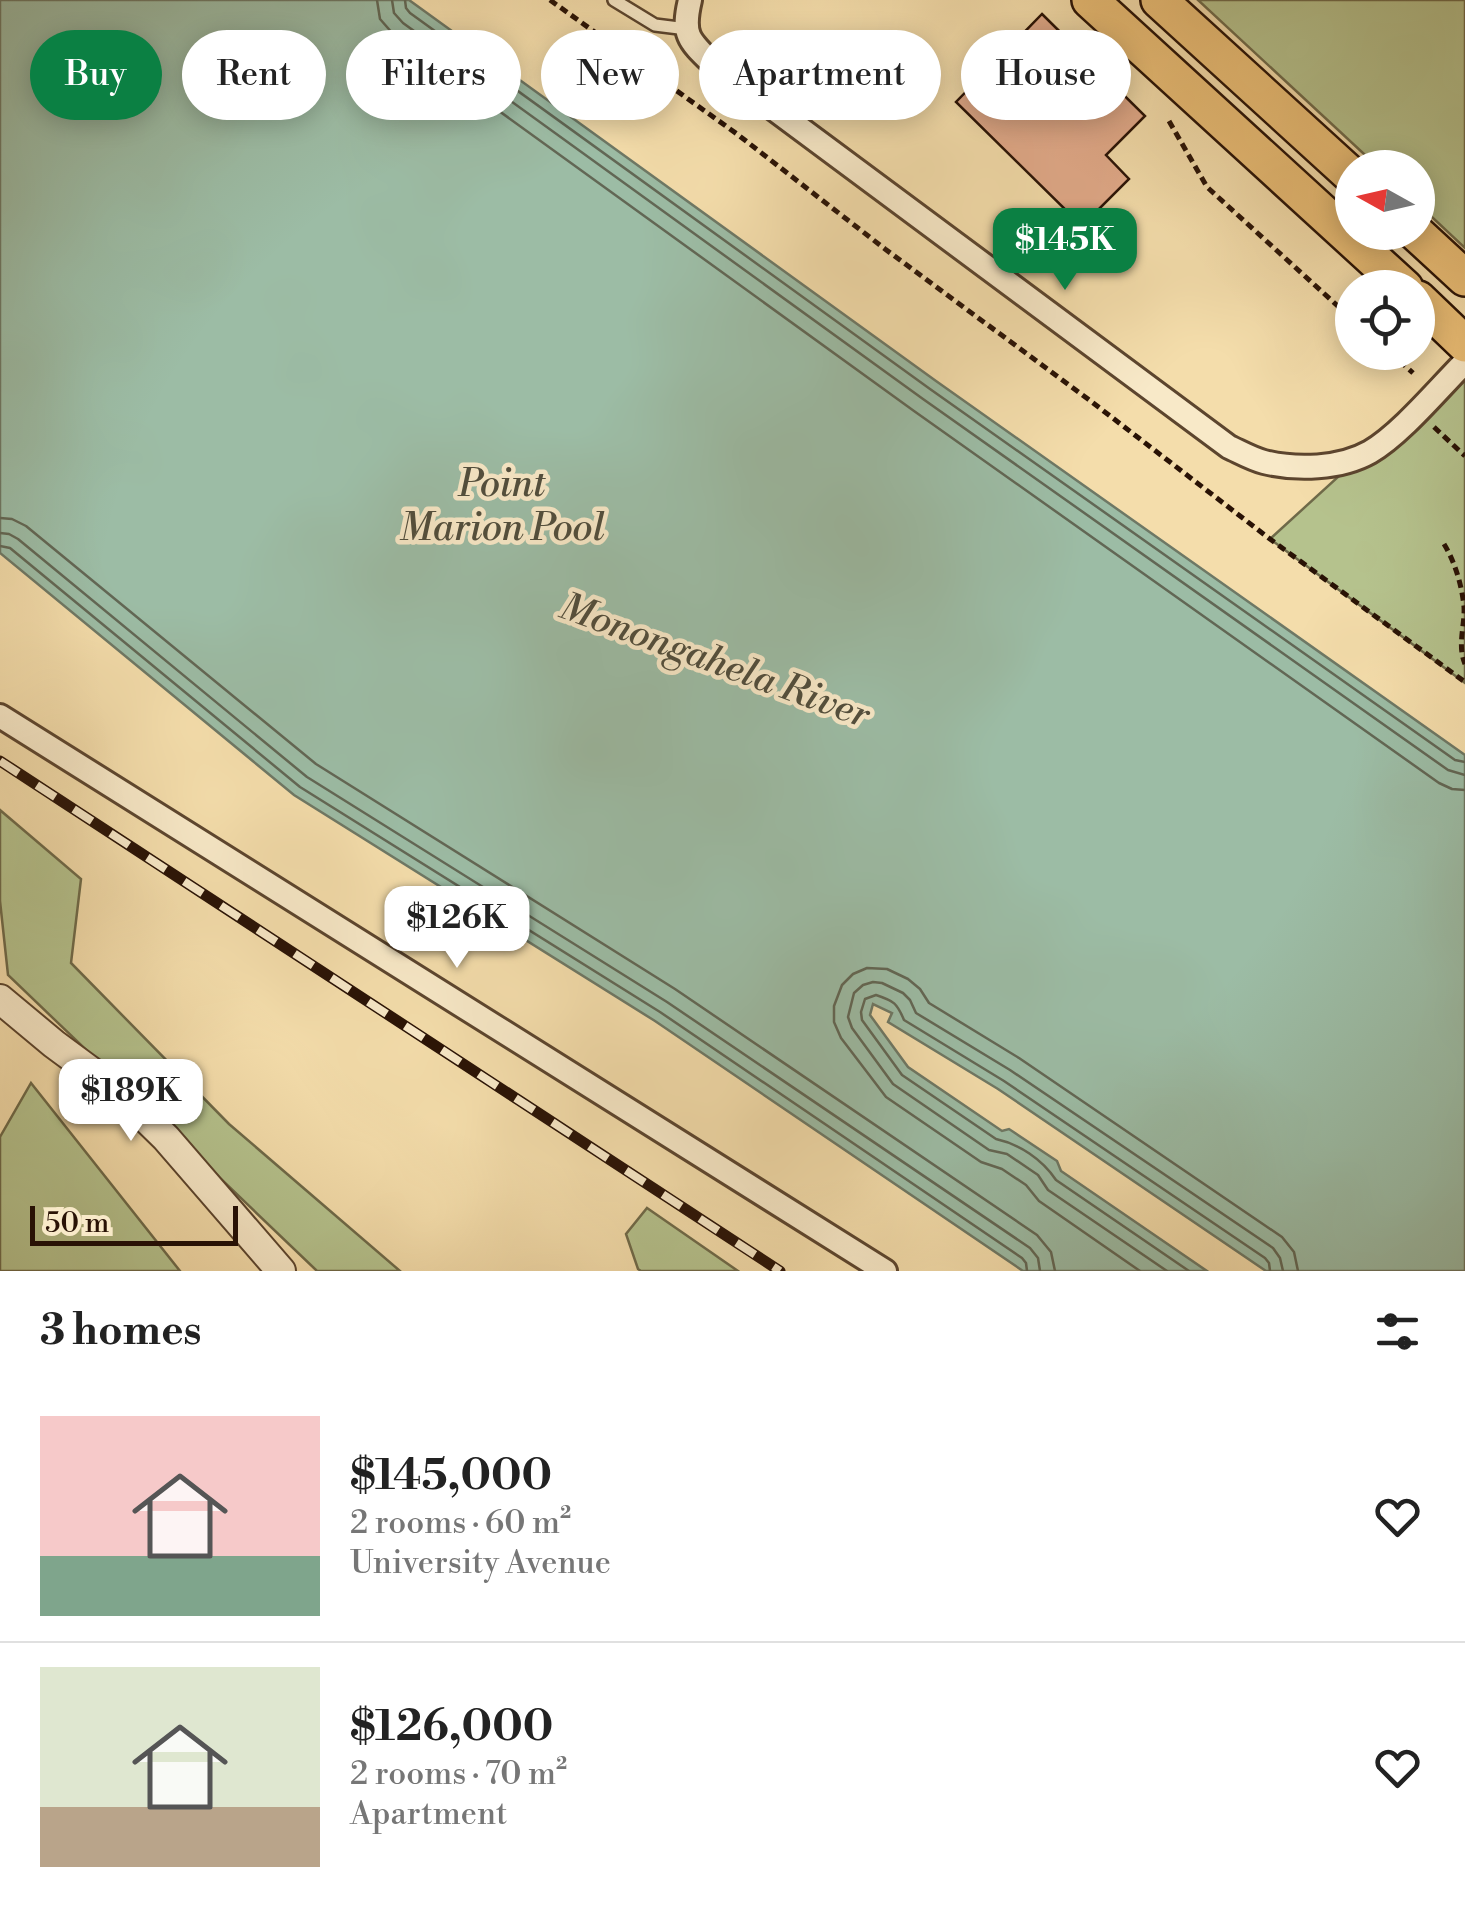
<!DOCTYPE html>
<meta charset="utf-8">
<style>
body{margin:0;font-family:"Libre Bodoni",serif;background:#f2f2f2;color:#222;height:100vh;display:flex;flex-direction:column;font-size:38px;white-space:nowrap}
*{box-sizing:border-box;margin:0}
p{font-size:32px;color:#767676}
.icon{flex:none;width:55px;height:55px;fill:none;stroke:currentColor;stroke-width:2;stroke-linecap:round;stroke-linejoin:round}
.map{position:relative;height:1271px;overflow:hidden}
.panel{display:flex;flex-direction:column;background:#fff;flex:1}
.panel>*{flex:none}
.top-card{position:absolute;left:30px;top:30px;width:1405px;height:90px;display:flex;gap:20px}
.needle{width:65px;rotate:278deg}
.buttons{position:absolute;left:1335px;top:150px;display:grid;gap:20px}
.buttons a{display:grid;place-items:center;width:100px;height:100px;border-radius:50%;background:#fff;box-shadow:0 5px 25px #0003;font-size:50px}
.scale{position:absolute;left:30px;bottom:25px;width:208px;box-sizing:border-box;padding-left:10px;border:5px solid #291205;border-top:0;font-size:28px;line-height:35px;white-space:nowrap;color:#291205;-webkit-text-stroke:8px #f8e9c8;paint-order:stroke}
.price{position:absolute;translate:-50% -85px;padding:0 22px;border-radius:20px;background:#fff;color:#222;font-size:32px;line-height:65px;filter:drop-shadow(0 2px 5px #0008)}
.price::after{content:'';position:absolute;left:50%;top:60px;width:30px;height:22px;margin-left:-15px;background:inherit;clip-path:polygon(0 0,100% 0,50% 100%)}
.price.on{background:#0b8043;color:#fff}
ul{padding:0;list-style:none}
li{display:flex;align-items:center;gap:30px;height:250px;padding:0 40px}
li+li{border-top:2px solid #e0e0e0}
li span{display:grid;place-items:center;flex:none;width:280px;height:200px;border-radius:0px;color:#555}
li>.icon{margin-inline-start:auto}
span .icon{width:120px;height:120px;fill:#fffc;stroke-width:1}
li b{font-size:42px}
h2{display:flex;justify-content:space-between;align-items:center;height:120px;padding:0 40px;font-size:42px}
.pill{padding:0 35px;border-radius:45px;background:#fff;box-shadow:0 5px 25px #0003;font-size:35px;line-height:90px}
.pill.on{background:#0b8043;color:#fff}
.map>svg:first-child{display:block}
.green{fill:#b5c28d;stroke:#6f6a49;stroke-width:2.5}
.water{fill:#9cbca5;stroke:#6e7865;stroke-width:2.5}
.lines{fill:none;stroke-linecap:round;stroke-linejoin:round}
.shore{stroke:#626755;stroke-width:2.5}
.building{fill:#e2aa8a;stroke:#291205;stroke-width:2.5}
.service-casing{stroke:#5c452e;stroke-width:16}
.minor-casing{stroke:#5c452e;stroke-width:28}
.tertiary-casing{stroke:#5c452e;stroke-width:32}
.primary-casing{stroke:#291205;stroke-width:40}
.path{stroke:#291205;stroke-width:5;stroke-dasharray:8 5;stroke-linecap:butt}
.service{stroke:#f8e9c8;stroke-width:11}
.minor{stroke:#f8e9c8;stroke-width:22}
.tertiary{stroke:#f8e9c8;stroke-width:28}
.primary{stroke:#eabe76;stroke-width:35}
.rail-casing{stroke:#291205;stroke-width:11}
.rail{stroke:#f8e9c8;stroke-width:8;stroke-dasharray:22;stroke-linecap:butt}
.labels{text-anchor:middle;stroke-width:9;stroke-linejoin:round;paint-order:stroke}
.water-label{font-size:38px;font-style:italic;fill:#514e3d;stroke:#f8e9c8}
</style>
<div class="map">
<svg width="1465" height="1271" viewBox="0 0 1465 1271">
<rect width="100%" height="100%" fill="#f4ddab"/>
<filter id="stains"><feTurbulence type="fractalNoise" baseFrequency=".002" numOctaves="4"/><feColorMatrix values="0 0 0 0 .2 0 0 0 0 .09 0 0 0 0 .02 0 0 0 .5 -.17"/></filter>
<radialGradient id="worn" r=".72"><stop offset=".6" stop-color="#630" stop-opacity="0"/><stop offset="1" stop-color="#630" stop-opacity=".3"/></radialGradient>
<g class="green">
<path d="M1198 0H1465V248L1418 204V168L1378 167Z"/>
<path d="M1465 361V683L1270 539Z"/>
<path d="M0 810 81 879 71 963 229 1124 400 1271H317L8 975 0 901Z"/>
<path d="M31 1083 180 1271H0V1137Z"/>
<path d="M647 1208 738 1271H641L638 1269 626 1234Z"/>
</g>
<path class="water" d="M0 0H409L936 381 1465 755V1271H1266L998 1089 888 1022 892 1013 873 1004 870 1015 908 1067 1002 1131 1009 1129 1057 1161 1061 1171 1207 1271H1023L655 1021 294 795 0 553Z"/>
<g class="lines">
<g class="shore">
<path d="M377 0 380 19 394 35 914 411 1439 783 1452 789 1465 790"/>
<path d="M392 0 394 13 403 23 923 399 1448 770 1465 775"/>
<path d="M405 0 406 8 410 13 930 389 1455 760 1465 762"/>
<path d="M0 518 12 519 26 526 316 764 675 989 1037 1235 1051 1252 1055 1271"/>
<path d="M0 533 9 534 18 539 307 777 667 1002 1030 1248 1038 1258 1040 1271"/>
<path d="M0 546 10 548 300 787 660 1012 1022 1258 1026 1263 1027 1271"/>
<path d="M1140 1271 1039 1201 1026 1185 1002 1169 981 1162 886 1097 841 1038 834 1022V1006L842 985 853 974 867 968 887 969 908 979 920 989 929 1003 1019 1058 1282 1237 1294 1252 1298 1271"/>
<path d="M1167 1271 1048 1190 1038 1175 1007 1154 989 1150 893 1084 852 1028 848 1017 854 993 863 985 873 982 882 983 903 993 910 1000 916 1013 1010 1070 1273 1248 1280 1258 1283 1271"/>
<path d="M1189 1271 1056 1180C1042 1159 1019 1144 996 1139L902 1075 862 1020 861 1012 865 999 876 995C894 1001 897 1003 904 1020L1004 1081 1265 1258 1269 1263 1270 1271"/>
</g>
</g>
<path class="building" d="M1042 14 1145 116 1106 155 1129 179 1082 226 956 102Z"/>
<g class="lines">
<g class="service-casing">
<path id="service" d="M614 0 655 25 687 29"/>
</g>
<g class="minor-casing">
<g id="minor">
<path d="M690 0C682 34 688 40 712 63L1229 447C1240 452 1252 459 1264 462 1296 470 1340 469 1370 452 1401 434 1439 388 1465 362"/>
<path d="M0 716 885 1271"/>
</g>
</g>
<g class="tertiary-casing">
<path id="tertiary" d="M0 999 54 1044 119 1092 166 1138 281 1271"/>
</g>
<g class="primary-casing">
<g id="primary">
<path d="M1090 0 1405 288"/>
<path d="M1159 0 1352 176"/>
<path d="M1415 232 1465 278"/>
<path d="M1418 299 1465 344"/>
</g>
</g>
<g class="path">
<path d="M550 0 737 134 885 249 1088 399 1270 539 1465 682"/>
<path d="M1169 121 1207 187 1352 319"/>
<path d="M1390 352 1413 373"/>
<path d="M1434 427 1465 456"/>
<path d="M1444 544C1455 562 1462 586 1464 607 1465 626 1457 645 1465 664"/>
</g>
<use href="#service" class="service"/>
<use href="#minor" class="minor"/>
<use href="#tertiary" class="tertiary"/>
<use href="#primary" class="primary"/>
<g class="rail-casing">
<path id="rail" d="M0 761 780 1271"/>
</g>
<use href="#rail" class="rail"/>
</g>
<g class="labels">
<g class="water-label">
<text x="502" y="496">Point<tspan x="502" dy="44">Marion Pool</tspan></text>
<text transform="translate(715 660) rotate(20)" y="13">Monongahela River</text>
</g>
</g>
<rect width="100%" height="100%" filter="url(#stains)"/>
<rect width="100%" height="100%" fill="url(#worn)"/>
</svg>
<div class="buttons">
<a><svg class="needle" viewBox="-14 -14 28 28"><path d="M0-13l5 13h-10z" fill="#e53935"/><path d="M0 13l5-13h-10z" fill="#767676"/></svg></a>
<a><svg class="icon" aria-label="locate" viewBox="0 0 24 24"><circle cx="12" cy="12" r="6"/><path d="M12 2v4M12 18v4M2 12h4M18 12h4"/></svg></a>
</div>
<div class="scale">50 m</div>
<b class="price on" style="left:1065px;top:293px">$145K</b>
<b class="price" style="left:457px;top:971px">$126K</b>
<b class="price" style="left:131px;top:1144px">$189K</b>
<div class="top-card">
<a class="pill on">Buy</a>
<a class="pill">Rent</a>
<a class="pill">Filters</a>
<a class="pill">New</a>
<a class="pill">Apartment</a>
<a class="pill">House</a>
</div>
</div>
<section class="panel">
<h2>3 homes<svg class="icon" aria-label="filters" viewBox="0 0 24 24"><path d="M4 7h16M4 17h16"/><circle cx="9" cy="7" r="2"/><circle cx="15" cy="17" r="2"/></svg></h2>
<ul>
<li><span style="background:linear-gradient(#f6c9c9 70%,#7fa58c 0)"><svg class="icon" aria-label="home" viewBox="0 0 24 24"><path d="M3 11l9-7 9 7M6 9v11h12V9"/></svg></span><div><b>$145,000</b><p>2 rooms · 60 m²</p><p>University Avenue</p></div><svg class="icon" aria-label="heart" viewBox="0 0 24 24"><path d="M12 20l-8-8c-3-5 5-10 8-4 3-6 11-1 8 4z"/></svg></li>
<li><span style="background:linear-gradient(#dfe7d0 70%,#b9a48a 0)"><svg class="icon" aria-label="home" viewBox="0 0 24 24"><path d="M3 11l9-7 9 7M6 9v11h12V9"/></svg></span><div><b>$126,000</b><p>2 rooms · 70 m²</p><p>Apartment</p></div><svg class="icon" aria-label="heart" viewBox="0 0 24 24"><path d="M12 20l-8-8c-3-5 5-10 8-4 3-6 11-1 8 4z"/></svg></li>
</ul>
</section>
